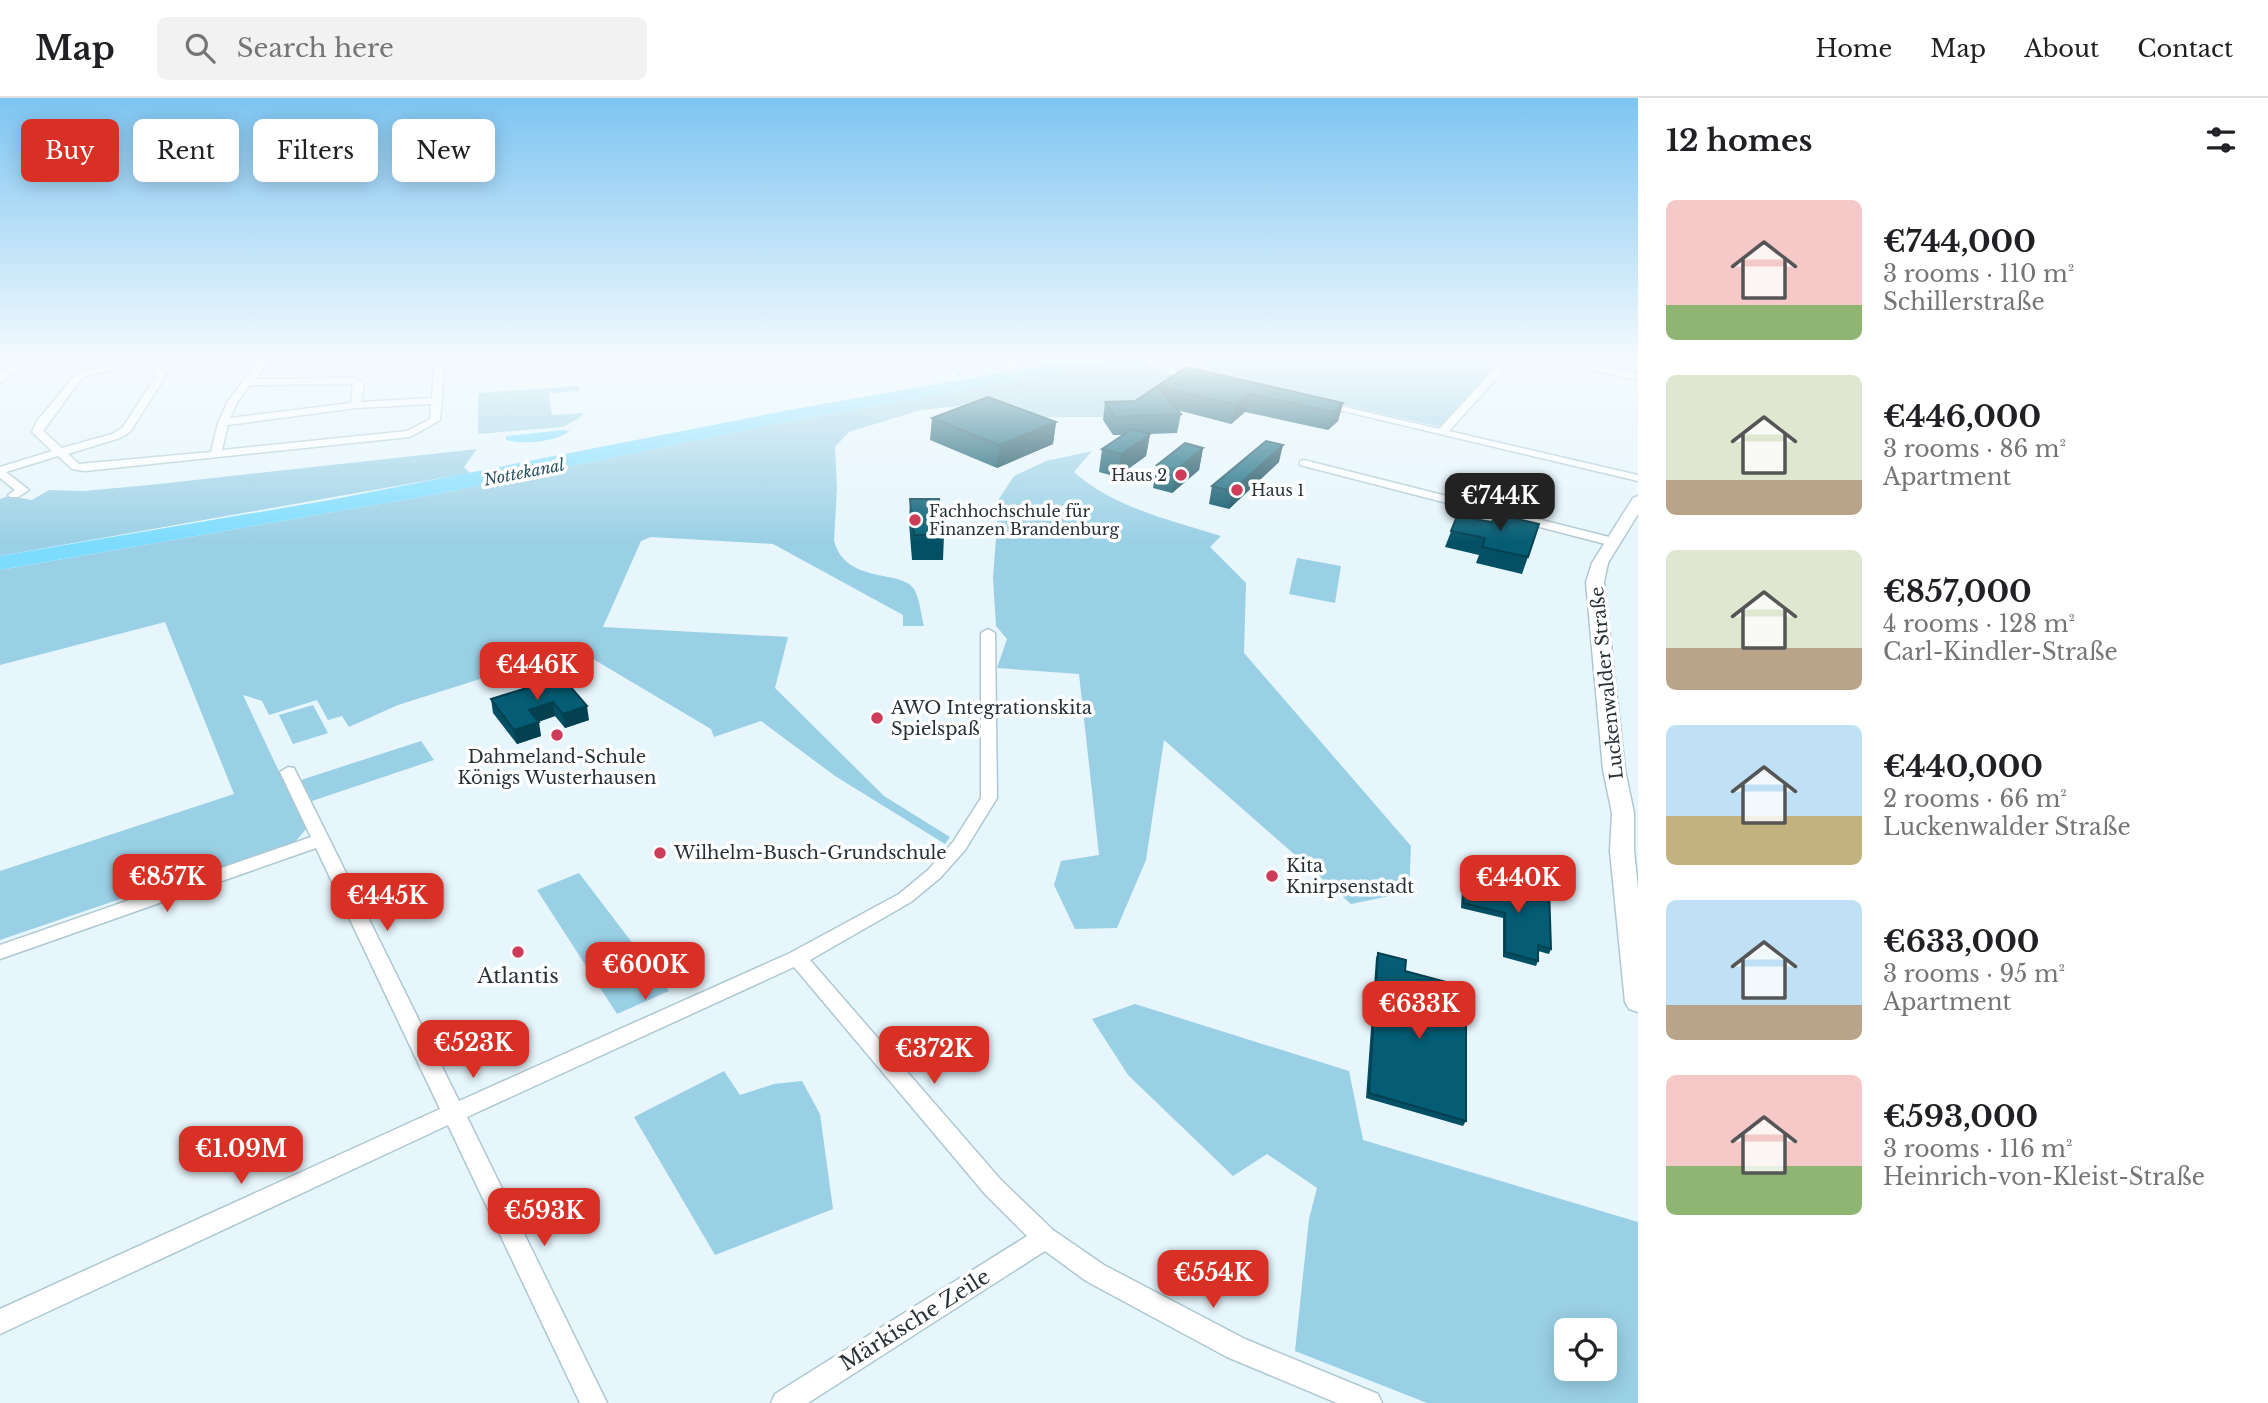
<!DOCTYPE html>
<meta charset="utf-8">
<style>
body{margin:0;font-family:"Libre Baskerville",serif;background:#f2f2f2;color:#202124;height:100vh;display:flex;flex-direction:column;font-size:26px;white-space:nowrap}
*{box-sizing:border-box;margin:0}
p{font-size:23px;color:#757577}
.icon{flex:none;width:38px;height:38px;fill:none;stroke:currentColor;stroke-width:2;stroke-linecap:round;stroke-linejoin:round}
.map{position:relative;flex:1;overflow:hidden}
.side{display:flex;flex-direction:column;background:#fff;width:630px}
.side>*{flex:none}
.banner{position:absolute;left:21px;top:21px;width:665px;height:63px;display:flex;gap:14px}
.controls{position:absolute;left:1554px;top:1220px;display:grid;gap:14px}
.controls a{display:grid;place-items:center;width:63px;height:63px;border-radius:10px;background:#fff;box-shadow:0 4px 18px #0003;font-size:35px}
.price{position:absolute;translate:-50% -60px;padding:0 16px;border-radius:14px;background:#d93025;color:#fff;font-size:23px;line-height:46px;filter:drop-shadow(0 2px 4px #0008)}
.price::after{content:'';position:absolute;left:50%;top:42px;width:21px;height:16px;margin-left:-10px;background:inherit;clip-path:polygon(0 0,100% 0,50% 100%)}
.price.active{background:#222;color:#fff}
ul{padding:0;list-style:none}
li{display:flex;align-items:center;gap:21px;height:175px;padding:0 28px}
li span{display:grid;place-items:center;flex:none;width:196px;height:140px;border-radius:10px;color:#555}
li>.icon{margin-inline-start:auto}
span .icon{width:84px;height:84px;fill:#fffc;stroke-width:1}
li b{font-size:30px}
h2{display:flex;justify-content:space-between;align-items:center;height:84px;padding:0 28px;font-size:30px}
.tag{padding:0 24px;border-radius:10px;background:#fff;box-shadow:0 4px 18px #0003;font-size:24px;line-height:63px}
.tag.active{background:#d93025;color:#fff}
header{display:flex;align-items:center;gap:42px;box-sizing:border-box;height:98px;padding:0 35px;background:#fff;border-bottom:2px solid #e0e0e0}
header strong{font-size:33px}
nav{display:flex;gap:38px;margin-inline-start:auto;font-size:24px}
.search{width:490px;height:63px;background:#f2f2f2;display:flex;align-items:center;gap:18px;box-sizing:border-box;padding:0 24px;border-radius:10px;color:#757577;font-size:26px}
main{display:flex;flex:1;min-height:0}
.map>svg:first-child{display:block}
.green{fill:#9ad0e5;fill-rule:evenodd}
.water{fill:#7ddcfe}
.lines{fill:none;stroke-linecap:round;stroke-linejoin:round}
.stream{stroke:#7ddcfe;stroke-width:2.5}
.minor-casing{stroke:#aec8d2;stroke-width:3}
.major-casing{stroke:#aec8d2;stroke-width:3}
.minor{fill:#fff;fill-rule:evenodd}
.major{fill:#fff;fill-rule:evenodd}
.wall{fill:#035064}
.shaded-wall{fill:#034151}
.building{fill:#045d74;stroke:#034151;stroke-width:2}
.poi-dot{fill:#cd3d59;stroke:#fff;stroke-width:2.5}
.labels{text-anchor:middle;stroke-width:7;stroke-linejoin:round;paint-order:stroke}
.far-water-label{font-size:16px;font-style:italic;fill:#285261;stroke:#fff}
.far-poi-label{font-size:16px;fill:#273135;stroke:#fff;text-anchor:start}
.street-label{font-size:18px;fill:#273135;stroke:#fff}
.poi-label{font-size:18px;fill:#273135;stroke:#fff;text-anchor:start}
.near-poi-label{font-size:21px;fill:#273135;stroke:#fff}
.near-street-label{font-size:21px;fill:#273135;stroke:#fff}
</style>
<header>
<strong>Map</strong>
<div class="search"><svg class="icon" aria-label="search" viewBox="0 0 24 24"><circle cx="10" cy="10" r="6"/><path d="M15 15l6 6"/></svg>Search here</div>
<nav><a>Home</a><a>Map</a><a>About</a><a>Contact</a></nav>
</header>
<main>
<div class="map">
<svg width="1638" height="1305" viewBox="0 0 1638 1305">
<rect width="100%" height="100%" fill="#e6f6fc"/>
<g class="green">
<path d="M1136 261 1170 276 1198 278 1162 284 1135 319H1029L989 305 921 312 849 334 835 349 837 390 834 443C846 487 902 471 914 491 920 501 921 517 924 528H903V517L773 446 651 439 641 443 603 529 788 539 775 590 884 698 950 739 945 746 835 678 761 623 714 639 711 631 583 555 569 559 565 554 398 607 349 629 342 618 328 622 317 602 269 617 262 603 243 597 306 731 290 750 222 773 214 769 0 842V773L234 696 165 524 0 567V472L437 396 791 323Z"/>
<path d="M1199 261H1503L1445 330 1216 278Z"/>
<path d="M579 288V293L549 295 552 317 584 315 578 321 563 329 478 336V295Z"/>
<path d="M477 351 464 369 470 375 0 458V401L8 398 32 402 49 392 83 393 150 387Z"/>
<path d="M1092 353 1074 374C1114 410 1171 422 1221 438L1210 449 1246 485 1244 555 1411 748 1409 794 1351 806 1164 642 1146 762 1117 830 1075 831 1054 787 1061 763 1099 757 1079 576 997 570 1007 541 996 528 993 480 999 401 1014 378 1046 363Z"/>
<path d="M1297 460 1341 468 1335 505 1289 496Z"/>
<path d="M313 607 328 635 293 646 279 617Z"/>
<path d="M421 643 434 662 312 703 301 682Z"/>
<path d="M579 775 669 893 617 916 537 792Z"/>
<path d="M1135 906 1349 973 1363 1042 1638 1124V1305H1427L1295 1253 1309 1121 1317 1090 1267 1056 1233 1078 1128 977 1092 921ZM1605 1232V1270H1566V1232Z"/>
<path d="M724 973 740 997 774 986 802 983 820 1016 833 1111 715 1157 634 1019Z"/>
</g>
<g class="water">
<path d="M1080 261H1138L791 323 437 396 0 472V458L330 402 789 312Z"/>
<path d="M563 332 570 333C556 344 522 347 506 342V338Z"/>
</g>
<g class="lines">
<path class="stream" d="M948 261 962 281"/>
<g class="minor-casing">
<g id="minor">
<path d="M135 261H150L167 276 130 334 120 340 68 356 79 366 211 354 218 325 228 303 260 261H270L255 281 354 280 364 285 361 304 432 300 435 261H445L440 322 410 339 85 373 72 371 58 358 6 374 29 392 18 399H10L8 397 15 392 0 380V369L52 353 32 334 37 323 76 276ZM142 263 157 277 122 330 112 336 62 350 43 333 82 280ZM353 286 351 305 230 320 238 303 250 287ZM431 306 430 321 407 333 222 352 228 327 356 310Z"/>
<path d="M666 261H691C685 265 672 265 666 261Z"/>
<path d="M1005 261H1015L1016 273H1010Z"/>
<path d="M1504 261H1514L1449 333 1638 377V383L1318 307 1323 304 1439 331Z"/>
<path d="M1544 261H1563L1638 276V282Z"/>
<path d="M1304 362 1617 441 1619 444 1613 448 1300 367V363Z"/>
<path d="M988 531 995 535 997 700 965 752 940 780 911 804 810 862 1001 1082 1053 1132 1104 1167 1245 1241 1378 1296 1382 1305H1337L1227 1259 1086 1183 1045 1153 808 1305H771L775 1296 1027 1138 985 1096 794 869 467 1019 607 1305H580L448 1027 0 1236V1211L440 1011 316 750 0 861V847L311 739 280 674 288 669 294 670 459 1003 790 855 899 796 928 772 953 744 981 700V535Z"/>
</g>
</g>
<g class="major-casing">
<g id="major">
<path d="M18 261H32L0 285V275Z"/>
<path d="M1638 398V416L1608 465 1604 484 1625 672 1634 715V753L1638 791V914L1629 911 1625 904 1610 753 1612 715 1603 672 1586 484 1592 465 1633 400Z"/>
</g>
</g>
<use href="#minor" class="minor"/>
<use href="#major" class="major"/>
</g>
<g class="wall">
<path d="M1186 269 1343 305 1338 323 1328 332 1245 314 1231 326 1177 312 1181 316 1177 335 1150 336 1146 358 1117 379 1099 374 1102 351 1123 337H1113L1103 322 1105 304 1135 303Z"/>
<path d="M932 320 1056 324 1053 346 997 370 930 342Z"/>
<path d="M1203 350 1199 372 1172 395 1153 390 1157 367Z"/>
<path d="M1279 364 1229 411 1209 406 1212 388Z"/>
<path d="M910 401 944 437 943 462H912L909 425Z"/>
<path d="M1457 418 1528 459 1522 476 1476 465 1479 457 1445 449Z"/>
<path d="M562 579 589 622 565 630 555 618 538 624 541 638 517 646 493 615 491 601Z"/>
<path d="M1505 779 1551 851 1549 856 1538 853V863L1536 868 1503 859V820L1461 810 1462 791 1464 786 1503 795V784Z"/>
<path d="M1378 855 1405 873 1450 891 1466 1023 1463 1028 1366 1000 1376 860Z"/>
</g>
<g class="shaded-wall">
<path d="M1249 296 1245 314 1231 326 1235 307Z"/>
<path d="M1343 305 1338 323 1328 332 1333 314Z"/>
<path d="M1056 324 1053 346 997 370 999 347Z"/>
<path d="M1150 336 1146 358 1117 379 1121 356Z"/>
<path d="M1283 347 1279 364 1229 411 1232 393Z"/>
<path d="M1203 350 1199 372 1172 395 1176 372Z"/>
<path d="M553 604 555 618 532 626 529 612Z"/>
<path d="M587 608 589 622 565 630 563 616Z"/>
<path d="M539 624 541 638 517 646 514 632Z"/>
</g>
<g class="building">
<path d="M1186 269 1343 305 1333 314 1249 296 1235 307 1158 289 1181 316 1115 319 1105 304 1135 303Z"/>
<path d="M988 299 1056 324 999 347 932 320Z"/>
<path d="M1132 331 1150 336 1121 356 1102 351Z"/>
<path d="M1266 343 1283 347 1232 393 1212 388Z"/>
<path d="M1185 345 1203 350 1176 372 1157 367Z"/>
<path d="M910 401H939L944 437H914Z"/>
<path d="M1495 416 1539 426 1528 459 1482 449 1485 440 1451 433 1457 418 1492 424Z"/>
<path d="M562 579 587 608 563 616 553 604 529 612 539 624 514 632 491 601Z"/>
<path d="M1505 779 1549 790 1551 851 1538 847V863L1505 854V815L1463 805 1464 786 1505 796Z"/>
<path d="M1378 855 1406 862 1405 873 1450 885V891L1466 895V1023L1369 995Z"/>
</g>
<linearGradient id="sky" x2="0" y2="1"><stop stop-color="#7dc4f1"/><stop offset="0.59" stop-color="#f4fbfe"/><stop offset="1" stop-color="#f4fbfe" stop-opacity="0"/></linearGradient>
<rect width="1638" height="444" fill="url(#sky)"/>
<g class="poi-dot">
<circle cx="1181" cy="377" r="7"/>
<circle cx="1237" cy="392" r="7"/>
<circle cx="915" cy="422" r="7"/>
<circle cx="877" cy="620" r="7"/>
<circle cx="557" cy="637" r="7"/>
<circle cx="660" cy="755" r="7"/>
<circle cx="1272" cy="778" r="7"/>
<circle cx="518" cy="854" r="7"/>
</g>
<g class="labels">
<g class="far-water-label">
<text transform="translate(524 374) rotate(-11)" y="6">Nottekanal</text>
</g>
<g class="far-poi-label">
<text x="1167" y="383" text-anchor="end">Haus 2</text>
<text x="1251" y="398">Haus 1</text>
<text x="929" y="419">Fachhochschule für<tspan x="929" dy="18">Finanzen Brandenburg</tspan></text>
</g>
<g class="street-label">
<text transform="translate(1607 585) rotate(-96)" y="6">Luckenwalder Straße</text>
</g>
<g class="poi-label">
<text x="891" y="616">AWO Integrationskita<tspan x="891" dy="21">Spielspaß</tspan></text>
<text x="557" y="665" text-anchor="middle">Dahmeland-Schule<tspan x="557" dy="21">Königs Wusterhausen</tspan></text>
<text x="674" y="761">Wilhelm-Busch-Grundschule</text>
<text x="1286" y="774">Kita<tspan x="1286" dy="21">Knirpsenstadt</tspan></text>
</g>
<g class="near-poi-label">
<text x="518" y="885">Atlantis</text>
</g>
<g class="near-street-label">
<text transform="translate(915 1222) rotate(-32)" y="7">Märkische Zeile</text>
</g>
</g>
</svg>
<div class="controls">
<a><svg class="icon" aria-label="locate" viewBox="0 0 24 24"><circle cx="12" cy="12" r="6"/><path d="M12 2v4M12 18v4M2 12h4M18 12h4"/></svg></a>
</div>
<b class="price active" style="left:1500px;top:435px">€744K</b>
<b class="price" style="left:537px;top:604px">€446K</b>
<b class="price" style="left:167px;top:816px">€857K</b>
<b class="price" style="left:1518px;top:817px">€440K</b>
<b class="price" style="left:387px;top:835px">€445K</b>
<b class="price" style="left:645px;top:904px">€600K</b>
<b class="price" style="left:1419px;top:943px">€633K</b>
<b class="price" style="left:473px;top:982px">€523K</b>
<b class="price" style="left:934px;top:988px">€372K</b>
<b class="price" style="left:241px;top:1088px">€1.09M</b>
<b class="price" style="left:544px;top:1150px">€593K</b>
<b class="price" style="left:1213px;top:1212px">€554K</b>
<div class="banner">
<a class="tag active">Buy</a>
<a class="tag">Rent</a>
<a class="tag">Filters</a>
<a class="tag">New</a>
</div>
</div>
<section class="side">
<h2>12 homes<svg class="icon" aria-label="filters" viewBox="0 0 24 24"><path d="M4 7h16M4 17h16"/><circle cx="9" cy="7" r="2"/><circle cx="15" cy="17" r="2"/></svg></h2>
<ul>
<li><span style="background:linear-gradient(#f6c9c9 75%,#8fb573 0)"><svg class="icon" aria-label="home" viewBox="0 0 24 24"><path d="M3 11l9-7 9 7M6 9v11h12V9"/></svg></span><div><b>€744,000</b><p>3 rooms · 110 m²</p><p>Schillerstraße</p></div></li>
<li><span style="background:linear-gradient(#dfe7d0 75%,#b9a48a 0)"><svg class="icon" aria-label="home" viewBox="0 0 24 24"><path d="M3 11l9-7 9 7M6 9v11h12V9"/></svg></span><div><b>€446,000</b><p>3 rooms · 86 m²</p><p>Apartment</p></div></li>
<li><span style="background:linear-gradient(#dfe7d0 70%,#b9a48a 0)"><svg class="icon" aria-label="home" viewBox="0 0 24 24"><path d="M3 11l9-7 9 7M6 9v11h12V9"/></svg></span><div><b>€857,000</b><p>4 rooms · 128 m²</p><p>Carl-Kindler-Straße</p></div></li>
<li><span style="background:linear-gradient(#bfe0f5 65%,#c2b280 0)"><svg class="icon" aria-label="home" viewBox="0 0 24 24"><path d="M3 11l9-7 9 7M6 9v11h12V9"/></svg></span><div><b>€440,000</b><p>2 rooms · 66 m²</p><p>Luckenwalder Straße</p></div></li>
<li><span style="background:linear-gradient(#bfe0f5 75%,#b9a48a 0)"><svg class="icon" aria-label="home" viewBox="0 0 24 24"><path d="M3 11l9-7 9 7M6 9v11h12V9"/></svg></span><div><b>€633,000</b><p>3 rooms · 95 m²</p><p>Apartment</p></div></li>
<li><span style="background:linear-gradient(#f6c9c9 65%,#8fb573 0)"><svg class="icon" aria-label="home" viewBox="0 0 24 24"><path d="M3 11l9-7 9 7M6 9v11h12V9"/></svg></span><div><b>€593,000</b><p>3 rooms · 116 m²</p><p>Heinrich-von-Kleist-Straße</p></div></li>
</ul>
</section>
</main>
